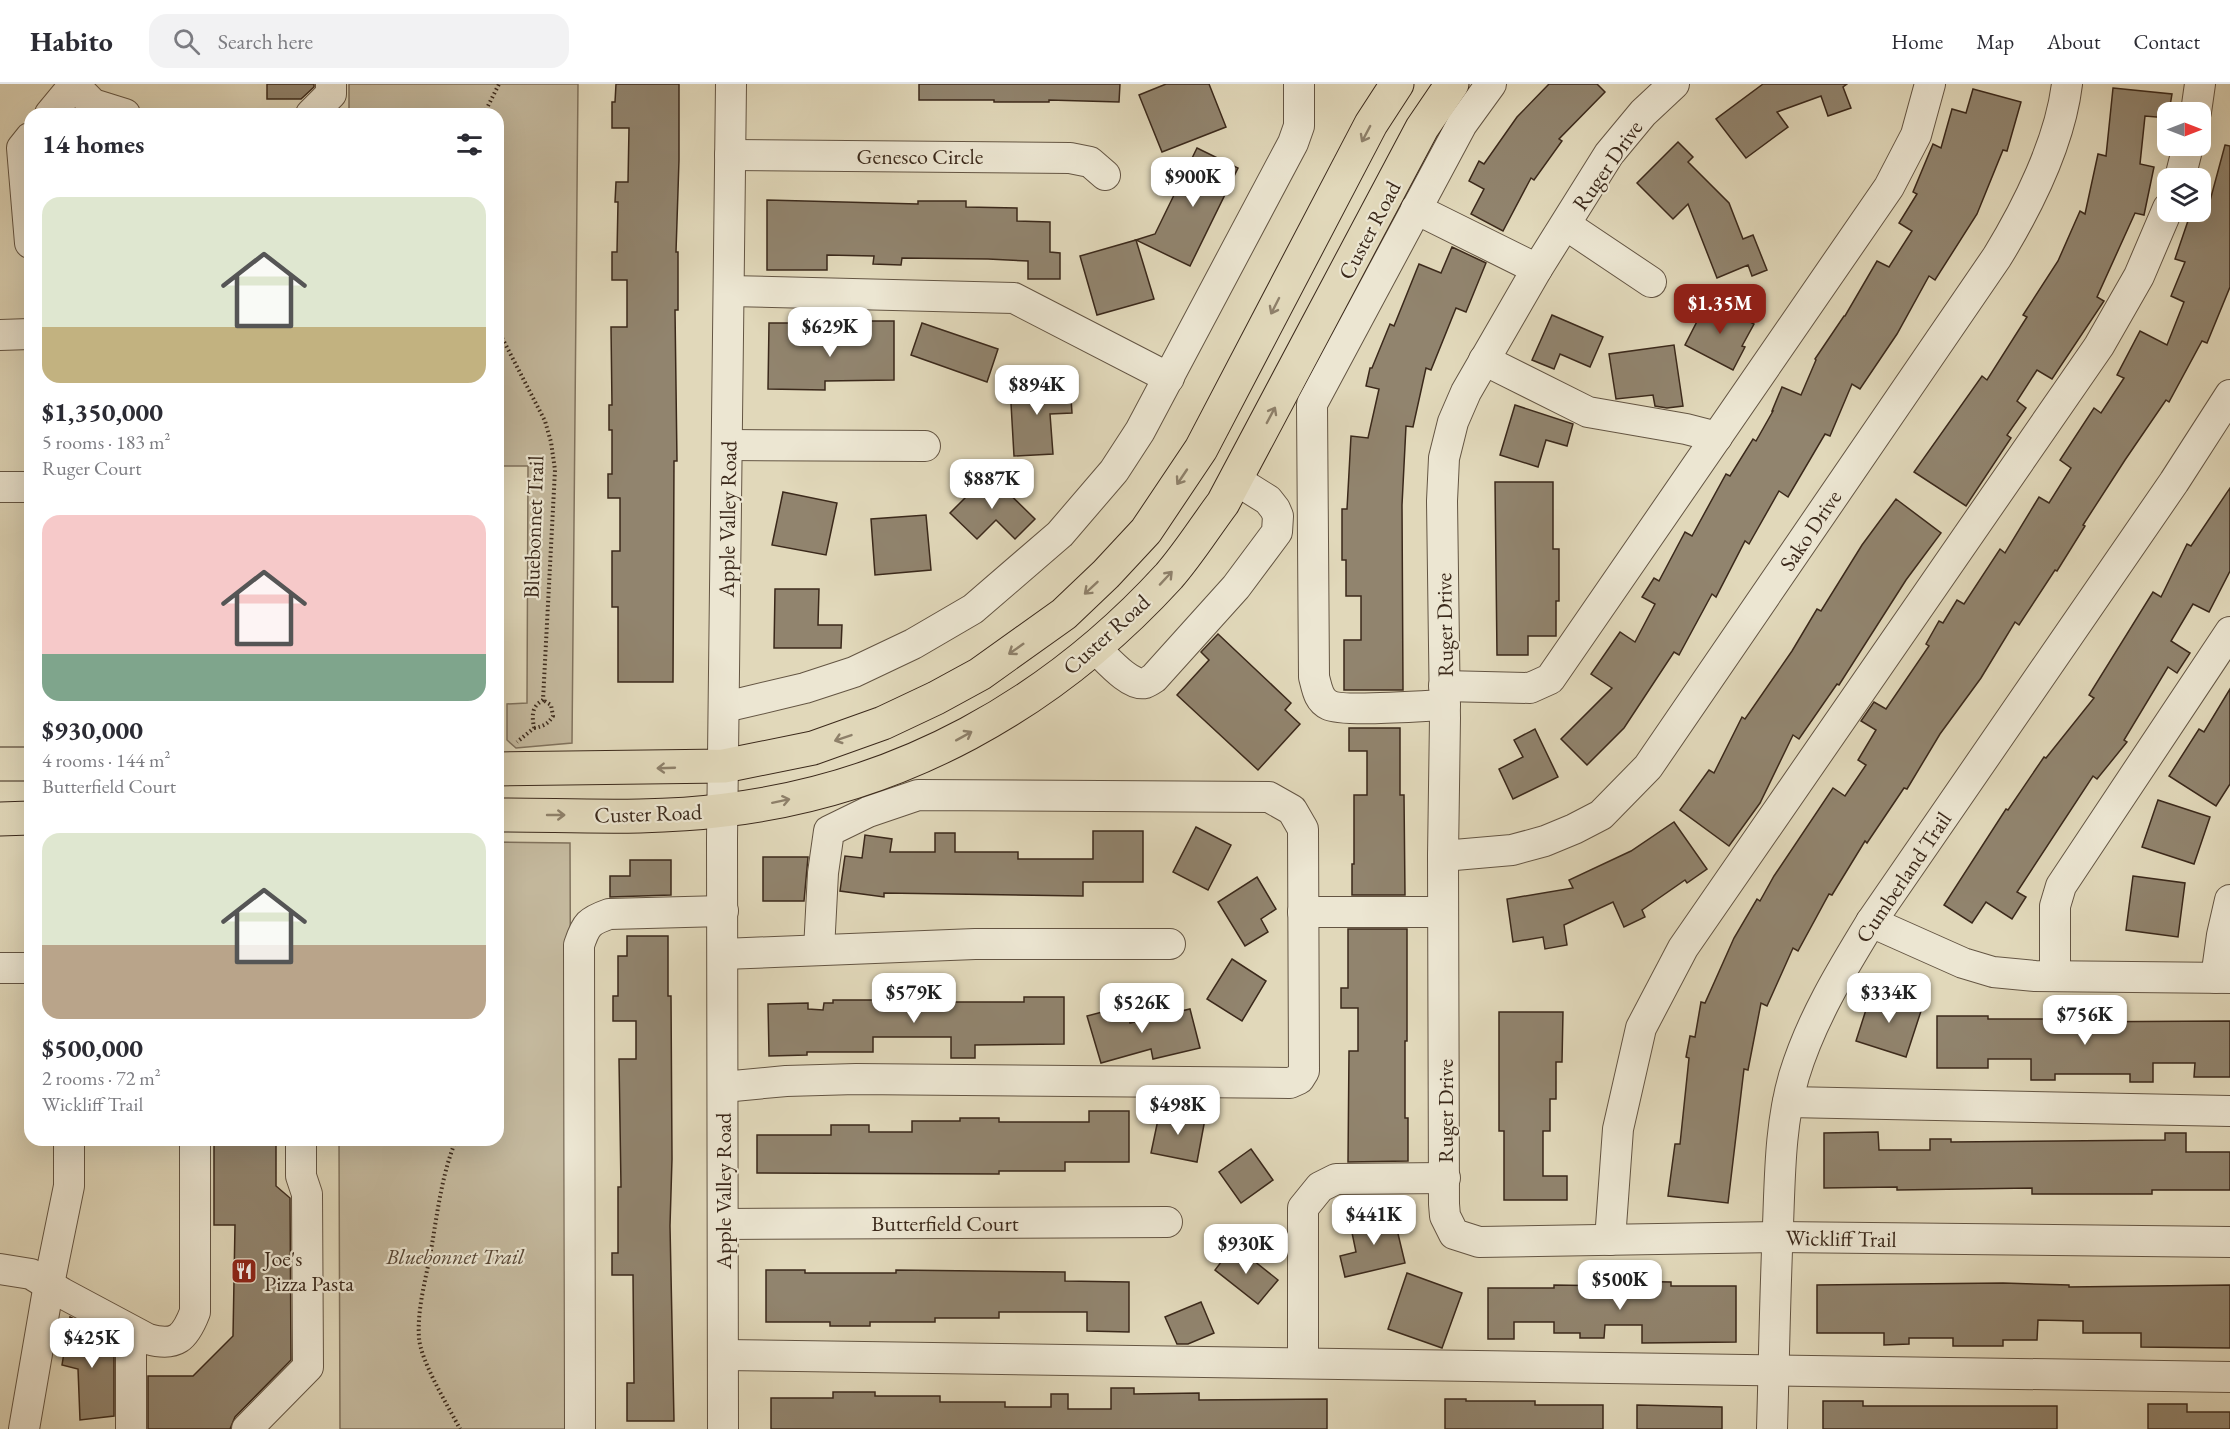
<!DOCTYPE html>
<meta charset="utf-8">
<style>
body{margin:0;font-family:"EB Garamond",serif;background:#f2f2f3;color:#2b2b33;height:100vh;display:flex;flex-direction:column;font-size:22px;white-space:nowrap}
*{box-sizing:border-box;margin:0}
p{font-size:20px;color:#7c7c81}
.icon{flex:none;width:33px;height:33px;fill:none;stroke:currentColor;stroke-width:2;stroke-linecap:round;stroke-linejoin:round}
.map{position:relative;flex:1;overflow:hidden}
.panel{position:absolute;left:24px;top:24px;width:480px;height:1038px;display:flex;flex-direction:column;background:#fff;border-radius:18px;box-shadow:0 6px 24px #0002}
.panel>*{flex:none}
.needle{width:39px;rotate:90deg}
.tools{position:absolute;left:2157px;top:18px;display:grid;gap:12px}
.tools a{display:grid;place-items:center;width:54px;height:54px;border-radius:12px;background:#fff;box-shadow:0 6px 24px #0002;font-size:30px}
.price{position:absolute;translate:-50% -51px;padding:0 14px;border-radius:12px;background:#fff;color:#222;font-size:20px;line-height:39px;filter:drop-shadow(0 2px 3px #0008)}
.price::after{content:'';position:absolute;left:50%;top:36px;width:18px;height:14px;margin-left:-9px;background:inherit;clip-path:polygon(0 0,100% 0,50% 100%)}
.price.current{background:#8f2418;color:#fff}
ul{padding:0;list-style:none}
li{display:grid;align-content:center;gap:12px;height:318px;padding:0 18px}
li span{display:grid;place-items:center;height:186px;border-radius:18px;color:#555}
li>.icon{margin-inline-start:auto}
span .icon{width:108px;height:108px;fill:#fffc;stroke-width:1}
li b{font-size:26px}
h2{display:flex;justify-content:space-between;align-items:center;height:72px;padding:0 18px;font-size:26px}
header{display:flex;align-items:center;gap:36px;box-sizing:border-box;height:84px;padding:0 30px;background:#fff;border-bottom:2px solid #e1e1e2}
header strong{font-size:28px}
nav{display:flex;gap:33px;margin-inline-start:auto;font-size:21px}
.search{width:420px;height:54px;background:#f2f2f3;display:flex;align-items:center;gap:15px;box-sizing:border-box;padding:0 21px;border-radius:18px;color:#7c7c81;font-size:22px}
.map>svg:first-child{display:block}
.green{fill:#c5ba9f;stroke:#80725d;stroke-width:1.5}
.building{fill:#91846e;stroke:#3b291b;stroke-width:1.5}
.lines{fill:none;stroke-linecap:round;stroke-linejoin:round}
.minor-casing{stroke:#645543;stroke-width:32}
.major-casing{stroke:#3b291b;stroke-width:35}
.path{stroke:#3b291b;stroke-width:4;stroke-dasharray:1.5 3;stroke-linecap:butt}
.minor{stroke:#ece6d2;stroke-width:30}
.major{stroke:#e1d8ba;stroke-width:33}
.oneway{stroke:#8e806a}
.labels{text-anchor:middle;stroke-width:4.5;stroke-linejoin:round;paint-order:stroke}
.street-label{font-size:22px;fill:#3b291b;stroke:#ece6d2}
.park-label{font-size:22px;font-style:italic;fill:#574635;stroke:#ece6d2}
.poi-label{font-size:22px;fill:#3b291b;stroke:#ece6d2;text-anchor:start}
</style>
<header>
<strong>Habito</strong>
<div class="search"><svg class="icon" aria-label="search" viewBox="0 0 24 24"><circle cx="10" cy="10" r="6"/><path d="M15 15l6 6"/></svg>Search here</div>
<nav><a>Home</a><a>Map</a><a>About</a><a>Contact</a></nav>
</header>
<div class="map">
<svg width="2230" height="1345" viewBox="0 0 2230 1345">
<rect width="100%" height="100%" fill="#e1d8ba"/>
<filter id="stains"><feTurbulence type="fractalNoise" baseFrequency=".00333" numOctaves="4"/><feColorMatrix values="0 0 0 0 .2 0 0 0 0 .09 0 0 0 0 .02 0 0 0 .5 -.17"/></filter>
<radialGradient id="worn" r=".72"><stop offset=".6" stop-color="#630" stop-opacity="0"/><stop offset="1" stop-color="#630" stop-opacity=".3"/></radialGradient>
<g class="green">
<path d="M349 0H578L572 659 516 664 507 656V620L527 619 528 382H498V30H349Z"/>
<path d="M498 758 570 759 572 1345H340L339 1056H498Z"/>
</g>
<g class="building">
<path d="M267 0H314V3L301 15H267Z"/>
<path d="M616 0H679V76L676 168H678V226H675L677 377H674L673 598H618V523H612V467H620V414H608V390H612V346H609V321H612L611 243H627V196H612V168H617L618 118H615L616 98H628L629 44H612V18H615Z"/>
<path d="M919 0H1120L1119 18 1049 16V18H994V16H919Z"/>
<path d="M1166 0H1209L1226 43 1162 68 1139 11Z"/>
<path d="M1549 0H1597L1605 8 1559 55 1562 57 1534 96 1531 94 1503 147 1471 130 1484 105 1469 97 1479 77 1484 80 1517 33Z"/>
<path d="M1763 0H1847L1843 3 1851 24 1828 32 1821 12 1777 28 1788 43 1746 74 1716 35Z"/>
<path d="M2113 4 2172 10 2168 34 2145 32 2140 80 2154 83 2144 131 2135 129 2097 213 2104 217 2052 295 2037 286 2017 317 2026 324 2007 351 2011 354 1966 422 1914 388 1982 292 1987 296 2027 233 2023 231 2058 177 2080 127 2085 130 2098 70 2106 72Z"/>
<path d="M1973 5 2021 18 2007 67 2003 66 1977 130 1935 196 1929 192 1897 250 1860 305 1852 300 1830 352 1825 350 1788 413 1779 407 1749 460 1745 457 1716 513 1712 510 1679 571 1674 568 1624 644 1587 681 1561 655 1612 604 1591 590 1620 548 1635 558 1655 520 1642 513 1654 494 1659 497 1685 448 1692 452 1726 390 1730 392 1753 355 1756 357 1773 327H1772L1782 303 1801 311 1816 276 1815 275 1844 232H1845L1877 177 1889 183 1912 147 1899 139 1917 110 1913 108 1933 60 1941 64 1952 25 1966 29Z"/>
<path d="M1678 58 1693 73 1688 78 1729 119 1743 155 1753 151 1767 186 1752 192 1748 181 1717 194 1688 120 1673 135 1637 99Z"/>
<path d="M2225 61 2230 62V203L2207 259 2202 257 2169 318 2166 316 2125 376 2083 441 2085 442 2057 487 2055 486 2019 541 2015 538 1981 594 1940 650 1907 705 1904 704 1867 759 1865 757 1832 811 1829 810 1798 867 1793 864 1767 922 1761 919 1748 986 1744 985 1728 1119 1668 1112 1675 1060H1680L1689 974 1686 973 1690 952 1695 953 1701 918 1705 919 1734 854 1757 815 1760 817 1774 792 1833 704 1845 712 1866 681 1858 676 1876 646 1861 637 1874 618 1886 625 1929 562 1926 560 1939 537 1943 539 1957 516 1964 520 2000 465 2005 469 2039 413 2049 419 2071 384 2060 376 2094 324 2101 329 2124 294 2117 291 2140 247 2167 261 2184 218 2171 212 2185 178 2175 175 2191 128H2207Z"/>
<path d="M1197 64 1238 84 1190 182 1136 156 1155 150Z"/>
<path d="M767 116 918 120V117H966V123L1017 124V137L1050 138V168L1060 169V195H1028V177L988 175 902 174 901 181 873 180 874 172 827 171V186H767Z"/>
<path d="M1136 156 1154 215 1097 231 1080 172Z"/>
<path d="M1452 163 1486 179 1466 228 1456 224 1431 286 1426 284 1413 343 1406 342 1402 421 1403 606H1344V556H1361V512H1346V476H1342V425H1347L1351 352 1368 354 1379 305 1366 302 1370 284H1372L1390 240 1394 242 1419 180 1441 189Z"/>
<path d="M1708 216 1754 240 1742 262 1745 263 1733 286 1685 261Z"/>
<path d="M1552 231 1603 253 1590 283 1560 270 1554 285 1532 276Z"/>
<path d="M868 237H894V296L825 297V306L768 305 769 239H794V259H838V251L869 250Z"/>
<path d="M922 239 998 265 987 298 911 271Z"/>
<path d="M1674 261 1683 322 1667 324 1655 322 1653 311 1616 315 1609 270Z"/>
<path d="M1070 299 1072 329 1050 330 1053 370 1014 372 1010 302Z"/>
<path d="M1515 321 1573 340 1567 362 1546 356 1538 383 1500 371Z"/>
<path d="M989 390 1035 435 1015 455 996 436 977 455 950 429Z"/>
<path d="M1495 398H1553V465H1559V517H1556V552H1528V571H1497Z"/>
<path d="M2230 404V487L2209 528 2193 520 2171 557 2190 569 2177 589 2168 583 2124 656 2127 658 2097 695 2093 692 2017 808 2026 813 2012 835 1986 818 1972 839 1944 821 2006 725 2008 726 2044 673 2046 674 2094 614 2089 611 2153 508 2161 513 2187 460 2191 462Z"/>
<path d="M783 408 837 419 826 471 772 461Z"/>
<path d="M1896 415 1941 449 1906 496 1839 601 1837 600 1799 655 1793 651 1760 719 1729 762 1680 726 1709 686 1714 689 1742 633 1745 635 1792 567 1817 525 1821 527 1862 461Z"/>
<path d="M926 431 931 486 875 491 871 435Z"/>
<path d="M775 505H819L818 541H842L841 564H774Z"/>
<path d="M1218 550 1291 619 1285 626 1300 640 1258 686 1177 611 1209 576 1201 568Z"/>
<path d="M2230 605V700L2216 722 2169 692 2199 645 2204 648Z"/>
<path d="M1349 644H1400V711H1404L1405 811H1352V780H1354V711H1367V667H1349Z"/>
<path d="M1535 645 1558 693 1513 715 1499 685 1523 673 1514 656Z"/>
<path d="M2158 716 2210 733 2194 780 2142 763Z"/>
<path d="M1674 738 1707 785 1687 799 1685 796 1642 826 1645 833 1624 843 1613 818 1564 841 1567 861 1545 865 1543 853 1513 858 1507 815 1573 804 1569 796 1631 767Z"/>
<path d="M1196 743 1231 761 1208 806 1173 788Z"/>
<path d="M1093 747H1143V798H1083V812L884 809V813L840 807 845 772 862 774 865 751 892 755 890 768H935V749H955V768H1018V775H1093Z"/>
<path d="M763 773H808L804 817H763Z"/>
<path d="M630 776H671V811L610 813V792H630Z"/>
<path d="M2133 792 2185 799 2178 853 2126 846Z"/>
<path d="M1257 793 1276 825 1261 835 1268 848 1245 862 1218 818Z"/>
<path d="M1348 845H1407V957H1405V1034H1408V1077L1348 1078 1349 967H1358V924H1341V904H1348Z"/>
<path d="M627 852H668V912H671L672 1075 670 1142 674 1337H627V1299H634L633 1191H612V1169H618V1103H621L619 975H636V937H613V912H618V872H627Z"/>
<path d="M1232 875 1266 897 1242 937 1207 915Z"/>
<path d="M1872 907 1922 924 1906 973 1856 957Z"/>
<path d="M889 913H936V918H1024V913H1064V960L975 961V974H951V953H873V968H807V971L769 972 768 920 808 919V925L823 926 824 919H833V916H889Z"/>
<path d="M1125 922 1130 939 1190 925 1200 964 1153 975 1151 965 1101 979 1087 932Z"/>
<path d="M1499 928H1563L1562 978H1556V1015H1550V1047H1543V1092H1567V1116H1504V1047H1499Z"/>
<path d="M1937 932H1988V935H2055V938L2230 937V993H2194L2195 979H2153V998H2130V990H2055V996H2031V975H1988V984H1937Z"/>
<path d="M1160 1026 1205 1035 1197 1078 1151 1069Z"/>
<path d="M1089 1027H1129V1078H1065V1087H999V1090L757 1089V1051H831V1041H869V1048H912V1037H960V1034H999V1038H1089Z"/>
<path d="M1878 1048 1879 1066H1930V1055H1951V1058L2165 1056V1049H2186V1068H2230V1106H2152V1110H2032V1104L1897 1106V1103L1824 1104V1049Z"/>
<path d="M214 1056H276V1102L290 1114 291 1276 235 1333 230 1345H148V1292H193L233 1252 235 1141H214Z"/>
<path d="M1251 1065 1273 1096 1241 1119 1219 1088Z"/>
<path d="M1393 1129 1405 1179 1345 1193 1340 1172 1356 1168 1350 1139Z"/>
<path d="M1234 1161 1278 1196 1258 1220 1215 1186Z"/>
<path d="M766 1186H805V1189H896V1186L1065 1188V1197L1129 1198V1248L1087 1247V1228H999V1234H935V1238H870V1242H830V1238H766Z"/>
<path d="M1407 1189 1462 1209 1442 1264 1388 1245Z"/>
<path d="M1617 1197 1671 1198V1202H1736V1258L1642 1259V1241H1605L1604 1254H1580V1249H1554V1238H1514V1255H1488V1204H1554V1201L1616 1202Z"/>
<path d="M2003 1199 2069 1201V1203L2230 1201V1264L2141 1263V1249H2083V1237L2038 1236 2037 1256H2003V1262H1953V1254H1909V1260L1884 1261V1249H1817V1201Z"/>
<path d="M1201 1218 1214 1249 1188 1260H1177L1165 1233Z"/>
<path d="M70 1233 114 1256V1332L80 1336 78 1285 62 1281Z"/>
<path d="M1111 1304H1134V1310L1199 1309V1316L1327 1315V1345H771V1314H833V1308H875V1312H940V1318H1005V1323H1051V1310H1068V1325H1111Z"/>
<path d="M1445 1315H1466V1317H1535V1321H1603V1345H1445Z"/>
<path d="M1823 1317H1863V1322H2057V1345H1823Z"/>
<path d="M2148 1320H2187V1328H2230V1345H2148Z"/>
<path d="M1637 1321 1722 1323V1345H1637Z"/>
</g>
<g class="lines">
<g class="minor-casing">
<g id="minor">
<path d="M73 0 93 20 125 30"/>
<path d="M1674 0 1643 29 1609 70 1537 185 1466 308 1453 338 1444 374 1442 417 1445 634 1443 772 1444 1120 1445 1132 1454 1150 1479 1158 1777 1153 2230 1158"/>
<path d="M2196 28 2200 0"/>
<path d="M50 30 74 1"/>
<path d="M311 30 331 10V0"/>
<path d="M30 54 22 64 30 159"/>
<path d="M730 71 1070 74 1090 78 1105 91"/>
<path d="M2180 94 2188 62"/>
<path d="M1416 125 1537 185"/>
<path d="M1566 141 1651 198"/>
<path d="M729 207 1014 214 1169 294"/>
<path d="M0 251 30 250"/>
<path d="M1484 276 1588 328 1686 345 1717 353"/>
<path d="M728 361 925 362"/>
<path d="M0 403H30"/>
<path d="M1095 564C1106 574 1130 603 1145 599 1148 598 1151 596 1154 594L1236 503 1277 448 1278 432 1275 425 1268 416 1236 396"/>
<path d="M1444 602 1530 604 1550 595 1889 103 1916 51 1930 0"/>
<path d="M1445 621C1425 622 1342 628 1329 621 1318 616 1317 604 1314 593L1312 320 1462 40 1491 0"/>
<path d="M725 623 805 604 854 588 913 560 973 525 1060 450 1114 387 1140 347 1293 59 1299 42V0"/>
<path d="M1443 772 1512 766 1545 757 1574 745 1601 731 1648 683 1997 173C2027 124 2060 58 2067 0"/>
<path d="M1303 828H1443"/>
<path d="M1871 838 1963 879 1993 888 2035 892 2230 894"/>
<path d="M723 870 975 860H1170"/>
<path d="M0 884H30"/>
<path d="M2055 892V822L2061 802 2230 548"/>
<path d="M2216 894 2222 851 2230 816"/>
<path d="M723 1003 786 997 856 995 1290 999 1299 995 1304 987 1303 745 1292 726 1269 713 918 711 868 728 829 747 823 789 819 866"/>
<path d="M1788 1018 2230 1027"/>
<path d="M723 1140 1167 1138"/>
<path d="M1610 1156 1618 1045 1641 944 1683 864 2099 262 2139 192 2168 124"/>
<path d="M0 1185 31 1190 62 1209 148 1255C176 1263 185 1254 195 1228V1056"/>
<path d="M723 1271C1225 1277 1728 1287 2230 1293"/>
<path d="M1303 1278V1124L1320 1103 1336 1095 1445 1094"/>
<path d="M24 1345 49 1200 69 1102V1056"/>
<path d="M131 1345V1247"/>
<path d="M247 1345 308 1283 307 1110 301 1092V1056"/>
<path d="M580 1345 579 861C586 840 589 837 609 830L723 827"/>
<path d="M723 1345 722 756 731 0"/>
<path d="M1772 1345C1774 1277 1775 1209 1778 1141 1780 1091 1780 1040 1794 992 1811 936 1841 887 1871 838L2174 398 2230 311"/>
</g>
</g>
<g class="major-casing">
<g id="major">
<path d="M0 680H30"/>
<path d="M498 685 724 682 813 664 883 639 936 614 980 590 1064 530 1106 490 1146 447 1201 365 1371 40 1397 0"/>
<path d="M498 731C573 731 650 736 725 726 900 705 1051 621 1169 492 1189 469 1205 443 1223 419L1422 44 1452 0"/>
<path d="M0 735 30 734"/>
</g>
</g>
<g class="path">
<path d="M484 30 499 0"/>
<path d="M498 246 545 337 551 358 555 386 543 616C531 623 532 632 534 644L517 658"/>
<path d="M534 644C544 642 548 640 553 632L551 621 543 616"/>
<path d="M456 1056C441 1092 437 1133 430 1172 425 1198 417 1227 419 1254 421 1278 448 1322 460 1345"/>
</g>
<use href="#minor" class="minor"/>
<use href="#major" class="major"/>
</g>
<defs><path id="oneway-shaft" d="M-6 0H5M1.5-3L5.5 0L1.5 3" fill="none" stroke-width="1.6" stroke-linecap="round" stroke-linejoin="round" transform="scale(1.5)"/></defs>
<g class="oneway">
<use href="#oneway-shaft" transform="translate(1366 50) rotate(118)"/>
<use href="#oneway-shaft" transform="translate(1275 222) rotate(117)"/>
<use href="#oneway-shaft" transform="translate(1271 331) rotate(-62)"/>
<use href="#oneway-shaft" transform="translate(1182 393) rotate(124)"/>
<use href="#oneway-shaft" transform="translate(1166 494) rotate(-47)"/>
<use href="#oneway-shaft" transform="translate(1091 504) rotate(137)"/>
<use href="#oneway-shaft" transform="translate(1016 565) rotate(145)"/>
<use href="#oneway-shaft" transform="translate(964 652) rotate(-29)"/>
<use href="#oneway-shaft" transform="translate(843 654) rotate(161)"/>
<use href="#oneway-shaft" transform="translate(666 684) rotate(178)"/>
<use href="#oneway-shaft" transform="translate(781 717) rotate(-12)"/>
<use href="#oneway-shaft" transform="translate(556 731)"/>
</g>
<defs>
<g id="restaurant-square" transform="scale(1.35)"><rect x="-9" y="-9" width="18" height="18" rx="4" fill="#8f2418" stroke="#ece6d2"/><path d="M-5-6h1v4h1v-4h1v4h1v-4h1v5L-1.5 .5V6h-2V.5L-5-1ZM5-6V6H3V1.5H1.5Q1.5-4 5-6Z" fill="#fff"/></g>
</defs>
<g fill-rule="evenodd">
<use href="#restaurant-square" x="244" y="1187"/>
</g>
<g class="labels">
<g class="street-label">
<text x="920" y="80">Genesco Circle</text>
<text transform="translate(1607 81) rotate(-55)" y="8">Ruger Drive</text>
<text transform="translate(1369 146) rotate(-62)" y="8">Custer Road</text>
<text transform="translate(727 435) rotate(-89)" y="8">Apple Valley Road</text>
<text transform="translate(533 443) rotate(-88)" y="8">Bluebonnet Trail</text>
<text transform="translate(1810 446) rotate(-56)" y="8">Sako Drive</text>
<text transform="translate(1444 541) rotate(-91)" y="8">Ruger Drive</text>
<text transform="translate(1106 550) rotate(-42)" y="8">Custer Road</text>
<text transform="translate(648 729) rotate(-2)" y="8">Custer Road</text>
<text transform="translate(1903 793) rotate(-56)" y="8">Cumberland Trail</text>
<text transform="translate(1445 1027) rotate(-90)" y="8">Ruger Drive</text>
<text transform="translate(723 1107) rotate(-90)" y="8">Apple Valley Road</text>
<text x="945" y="1147">Butterfield Court</text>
<text transform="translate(1841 1154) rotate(1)" y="8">Wickliff Trail</text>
</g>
<g class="park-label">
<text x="455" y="1180">Bluebonnet Trail</text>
</g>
<g class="poi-label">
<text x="264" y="1182">Joe's<tspan x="264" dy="25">Pizza Pasta</tspan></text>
</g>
</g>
<rect width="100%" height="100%" filter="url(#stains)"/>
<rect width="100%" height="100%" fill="url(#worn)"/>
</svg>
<div class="tools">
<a><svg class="needle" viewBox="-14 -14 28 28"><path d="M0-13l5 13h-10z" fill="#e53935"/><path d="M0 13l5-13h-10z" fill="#7c7c81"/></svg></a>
<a><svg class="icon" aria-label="layers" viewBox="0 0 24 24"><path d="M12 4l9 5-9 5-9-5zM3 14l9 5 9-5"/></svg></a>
</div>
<b class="price" style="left:1193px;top:124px">$900K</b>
<b class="price current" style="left:1720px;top:251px">$1.35M</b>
<b class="price" style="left:830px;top:274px">$629K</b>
<b class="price" style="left:1037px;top:332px">$894K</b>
<b class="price" style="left:992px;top:426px">$887K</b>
<b class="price" style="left:914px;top:940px">$579K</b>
<b class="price" style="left:1889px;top:940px">$334K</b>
<b class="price" style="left:1142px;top:950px">$526K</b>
<b class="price" style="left:2085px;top:962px">$756K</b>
<b class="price" style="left:1178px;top:1052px">$498K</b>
<b class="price" style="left:1374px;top:1162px">$441K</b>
<b class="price" style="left:1246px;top:1191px">$930K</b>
<b class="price" style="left:1620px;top:1227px">$500K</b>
<b class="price" style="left:92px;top:1285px">$425K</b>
<section class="panel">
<h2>14 homes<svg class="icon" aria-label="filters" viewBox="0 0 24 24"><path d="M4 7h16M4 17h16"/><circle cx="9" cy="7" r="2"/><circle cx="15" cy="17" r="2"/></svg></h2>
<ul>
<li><span style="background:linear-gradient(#dfe7d0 70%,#c2b280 0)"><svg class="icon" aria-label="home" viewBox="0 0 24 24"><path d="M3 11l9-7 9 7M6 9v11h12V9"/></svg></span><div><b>$1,350,000</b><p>5 rooms · 183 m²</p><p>Ruger Court</p></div></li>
<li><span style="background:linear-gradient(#f6c9c9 75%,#7fa58c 0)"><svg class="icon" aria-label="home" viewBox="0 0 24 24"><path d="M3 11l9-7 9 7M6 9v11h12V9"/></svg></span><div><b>$930,000</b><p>4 rooms · 144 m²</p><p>Butterfield Court</p></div></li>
<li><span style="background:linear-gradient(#dfe7d0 60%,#b9a48a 0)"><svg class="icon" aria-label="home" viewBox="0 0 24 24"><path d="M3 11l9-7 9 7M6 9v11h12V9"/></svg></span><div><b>$500,000</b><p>2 rooms · 72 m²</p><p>Wickliff Trail</p></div></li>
</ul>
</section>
</div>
